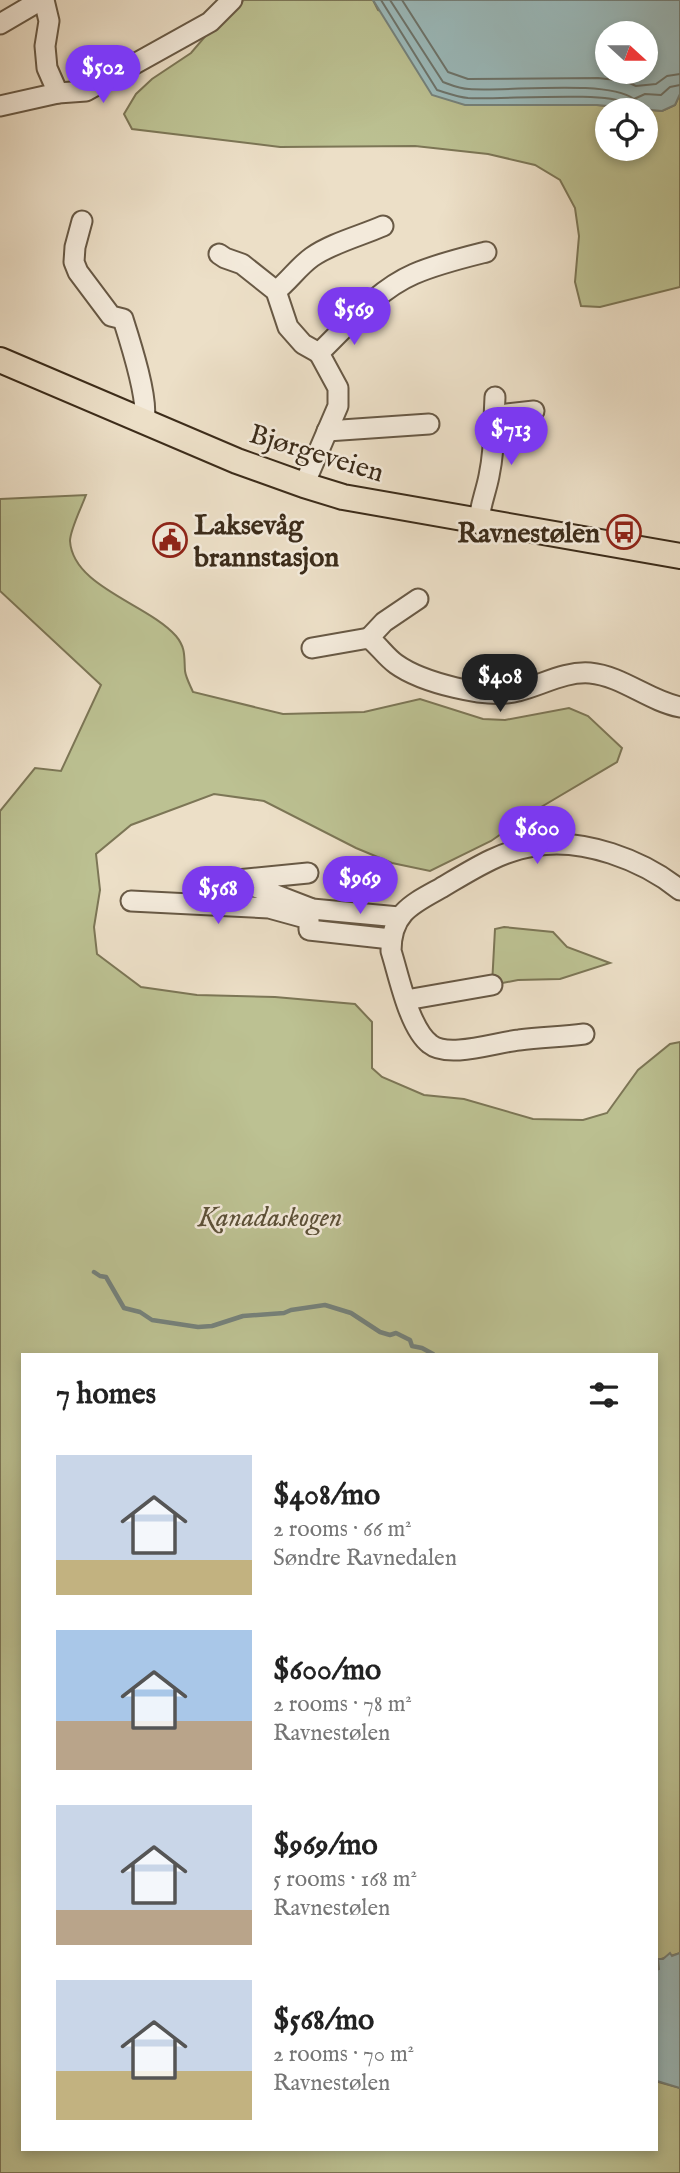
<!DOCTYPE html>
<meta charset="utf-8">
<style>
body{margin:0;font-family:"IM FELL English",serif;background:#f6f6f6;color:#222;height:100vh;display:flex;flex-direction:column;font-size:26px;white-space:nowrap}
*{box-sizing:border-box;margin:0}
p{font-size:23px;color:#767676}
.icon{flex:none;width:38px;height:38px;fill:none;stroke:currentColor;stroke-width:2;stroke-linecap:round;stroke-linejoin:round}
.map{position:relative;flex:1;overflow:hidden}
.side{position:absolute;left:21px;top:1353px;width:637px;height:798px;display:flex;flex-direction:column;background:#fff;border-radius:0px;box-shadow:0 4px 10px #0003}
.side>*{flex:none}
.needle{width:46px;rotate:111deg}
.tools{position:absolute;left:595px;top:21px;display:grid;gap:14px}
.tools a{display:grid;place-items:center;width:63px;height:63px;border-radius:50%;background:#fff;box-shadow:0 4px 10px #0003;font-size:35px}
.price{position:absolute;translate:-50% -60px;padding:0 16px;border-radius:24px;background:#7c3aed;color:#fff;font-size:23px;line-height:46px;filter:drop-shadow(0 2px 4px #0008)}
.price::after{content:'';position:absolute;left:50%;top:42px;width:21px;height:16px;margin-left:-10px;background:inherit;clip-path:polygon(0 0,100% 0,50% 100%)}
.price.on{background:#222;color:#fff}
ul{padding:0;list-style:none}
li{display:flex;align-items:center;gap:21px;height:175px;padding:0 35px}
li span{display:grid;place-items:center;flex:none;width:196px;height:140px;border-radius:0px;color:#555}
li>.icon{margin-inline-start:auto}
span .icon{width:84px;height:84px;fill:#fffc;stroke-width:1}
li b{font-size:30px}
h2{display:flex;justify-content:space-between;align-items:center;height:84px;padding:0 35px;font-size:30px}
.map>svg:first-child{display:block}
.green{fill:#bcc192;stroke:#7c7656;stroke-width:2;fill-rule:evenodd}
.water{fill:#9bbbbd;stroke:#75827c;stroke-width:2;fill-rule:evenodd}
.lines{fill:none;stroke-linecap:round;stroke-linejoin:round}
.shore{stroke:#6c746c;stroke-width:2}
.stream{stroke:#75827c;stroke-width:4.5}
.minor-casing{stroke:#685945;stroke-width:23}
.major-casing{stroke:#3c2c1a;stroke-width:28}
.minor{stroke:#f3eadb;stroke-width:19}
.major{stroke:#ecdfc7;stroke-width:24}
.labels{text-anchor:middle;stroke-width:5;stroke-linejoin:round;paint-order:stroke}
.street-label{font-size:28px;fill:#3c2c1a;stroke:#f3eadb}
.poi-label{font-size:28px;font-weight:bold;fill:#3c2c1a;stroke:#f3eadb;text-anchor:start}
.park-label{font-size:28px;font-style:italic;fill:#5c5138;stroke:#f3eadb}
</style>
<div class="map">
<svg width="680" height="2173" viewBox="0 0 680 2173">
<rect width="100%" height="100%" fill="#ecdfc7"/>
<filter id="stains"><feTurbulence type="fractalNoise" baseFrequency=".00286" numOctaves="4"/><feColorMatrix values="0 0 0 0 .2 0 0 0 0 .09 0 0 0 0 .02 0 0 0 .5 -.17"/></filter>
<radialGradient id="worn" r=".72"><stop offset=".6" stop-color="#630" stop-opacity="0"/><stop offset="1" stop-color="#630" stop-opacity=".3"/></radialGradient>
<g class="green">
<path d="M244 0H373L378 10 597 105 662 111 675 105 680 94V287L600 307 581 306 575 282 579 236 575 208 560 180 535 165 488 154 415 146 280 147 132 129 124 114 136 94 152 79 191 53 226 12ZM607 110H646V149H607Z"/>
<path d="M86 495C82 506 70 530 70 541 73 587 148 604 176 636 186 648 184 657 185 671 186 678 190 685 193 692L283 714 364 712 420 699 483 719 505 720 569 708 588 716 622 748 617 762 531 813 491 841 430 871 392 863 356 848 264 801 214 794 131 825 96 854 100 890 94 927 97 954 141 987 197 995 275 997 355 1004 372 1022V1068L382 1077 424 1095 464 1099 533 1119 583 1120 607 1113 638 1070 670 1044 680 1042V1953L658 1960 659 1969 656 1970V1354H23V2149H656V2078L658 2082 680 2088V2173H0V811L35 768 61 771 101 685 0 591V499Z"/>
<path d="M220 882H228L295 905 207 902V887Z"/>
<path d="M504 927 553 932 567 947 610 963 560 979 518 980 492 985 495 929Z"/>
</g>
<g class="water">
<path d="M373 0H680V94L675 105 662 111 597 105H465L432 95ZM607 33H646V72H607Z"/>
<path d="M670 1953 672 1956 680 1953V2088L657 2081 656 2078V1970L659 1969 658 1959H663Z"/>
</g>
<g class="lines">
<g class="shore">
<path d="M381 0 437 90C447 93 458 97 468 98 497 100 608 91 625 103L626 110"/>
<path d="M390 0 443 82C451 85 460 89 469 89 508 92 606 79 634 99L645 94 661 95 670 87 680 85"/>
<path d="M402 0 448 72 468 79 598 78 625 81 636 86 656 84 667 76 680 74"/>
</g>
<path class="stream" d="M94 1272 100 1276 106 1277 124 1308 140 1312 152 1320 198 1327 212 1326 243 1316 284 1313 291 1310 325 1305 351 1313 380 1332 390 1335 396 1333 410 1340 412 1346 422 1348 433 1354"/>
<g class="minor-casing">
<g id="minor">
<path d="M44 0 49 21 45 46 47 68 58 93 86 91 210 22 232 0"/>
<path d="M0 24 41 0"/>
<path d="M0 106 58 93"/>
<path d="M82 221 75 247 74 262 78 272 111 316 123 319C130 341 149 400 144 420"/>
<path d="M219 254 225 258 242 264 276 291 288 327 303 344 319 353"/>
<path d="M276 291C289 281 298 267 312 257 332 243 360 236 383 226"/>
<path d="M494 419 495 397"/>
<path d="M327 431 429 424"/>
<path d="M304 485 338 406V388L319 353C348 325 377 290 414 274 437 264 462 258 486 252"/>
<path d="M479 521C480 505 486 492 489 476 493 457 494 438 494 419L507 414 534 411"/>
<path d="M369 638 384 622 418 599"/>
<path d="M312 648 369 638C379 646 386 657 396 664 421 682 488 700 518 691 542 685 565 671 590 673 622 676 649 701 680 707"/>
<path d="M308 873 237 880 310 908"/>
<path d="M131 901 269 908 309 919V930L391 939"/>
<path d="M312 909 399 917"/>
<path d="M406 1000 492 985"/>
<path d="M584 1034C562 1037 541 1037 519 1040 497 1042 448 1059 430 1044 409 1028 399 976 391 951 391 913 412 904 441 888 470 871 500 851 534 846 582 837 643 860 680 890"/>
</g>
</g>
<g class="major-casing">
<path id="major" d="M0 360 237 461 304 485 343 497 680 556"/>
</g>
<use href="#minor" class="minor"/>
<use href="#major" class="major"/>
</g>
<defs>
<g id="bus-ring" transform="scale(1.75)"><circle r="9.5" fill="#f3eadb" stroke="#8f2418" stroke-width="1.5"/><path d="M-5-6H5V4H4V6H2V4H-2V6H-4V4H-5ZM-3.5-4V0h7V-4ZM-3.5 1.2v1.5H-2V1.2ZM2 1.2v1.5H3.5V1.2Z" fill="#8f2418"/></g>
<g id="civic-ring" transform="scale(1.75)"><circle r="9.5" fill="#f3eadb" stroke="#8f2418" stroke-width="1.5"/><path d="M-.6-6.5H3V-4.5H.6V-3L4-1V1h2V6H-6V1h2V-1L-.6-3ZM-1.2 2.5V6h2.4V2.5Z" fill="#8f2418"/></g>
</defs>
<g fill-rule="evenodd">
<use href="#bus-ring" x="624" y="532"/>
<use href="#civic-ring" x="170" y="540"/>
</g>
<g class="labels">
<g class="street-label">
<text transform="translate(317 452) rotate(17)" y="10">Bjørgeveien</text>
</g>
<g class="poi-label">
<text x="194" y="534">Laksevåg<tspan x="194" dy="32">brannstasjon</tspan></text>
<text x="600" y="542" text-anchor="end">Ravnestølen</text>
</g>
<g class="park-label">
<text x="270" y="1226">Kanadaskogen</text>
</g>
</g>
<rect width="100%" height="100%" filter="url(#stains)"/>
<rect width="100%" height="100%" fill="url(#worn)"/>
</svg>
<div class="tools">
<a><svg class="needle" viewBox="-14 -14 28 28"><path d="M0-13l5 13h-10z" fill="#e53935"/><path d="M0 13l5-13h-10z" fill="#767676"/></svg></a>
<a><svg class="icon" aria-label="locate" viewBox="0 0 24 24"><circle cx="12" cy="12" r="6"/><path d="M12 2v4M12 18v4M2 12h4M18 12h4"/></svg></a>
</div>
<b class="price" style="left:103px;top:105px">$502</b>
<b class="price" style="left:354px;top:347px">$569</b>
<b class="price" style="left:511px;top:467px">$713</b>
<b class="price on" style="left:500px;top:714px">$408</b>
<b class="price" style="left:537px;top:866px">$600</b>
<b class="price" style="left:360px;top:916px">$969</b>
<b class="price" style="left:218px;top:926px">$568</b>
<section class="side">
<h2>7 homes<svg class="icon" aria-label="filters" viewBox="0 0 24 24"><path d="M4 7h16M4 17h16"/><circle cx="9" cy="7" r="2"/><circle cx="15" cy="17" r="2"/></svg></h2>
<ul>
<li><span style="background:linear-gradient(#c9d6e8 75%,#c2b280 0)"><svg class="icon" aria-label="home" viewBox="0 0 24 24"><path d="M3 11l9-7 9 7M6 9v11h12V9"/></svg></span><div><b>$408/mo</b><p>2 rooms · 66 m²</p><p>Søndre Ravnedalen</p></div></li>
<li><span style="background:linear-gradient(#a9c7e8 65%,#b9a48a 0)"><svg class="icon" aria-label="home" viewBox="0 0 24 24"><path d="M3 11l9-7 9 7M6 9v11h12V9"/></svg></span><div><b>$600/mo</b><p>2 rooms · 78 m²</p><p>Ravnestølen</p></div></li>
<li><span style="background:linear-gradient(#c9d6e8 75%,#b9a48a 0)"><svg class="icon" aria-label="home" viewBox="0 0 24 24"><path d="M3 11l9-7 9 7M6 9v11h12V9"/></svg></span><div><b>$969/mo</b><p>5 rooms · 168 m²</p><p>Ravnestølen</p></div></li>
<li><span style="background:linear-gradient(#c9d6e8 65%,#c2b280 0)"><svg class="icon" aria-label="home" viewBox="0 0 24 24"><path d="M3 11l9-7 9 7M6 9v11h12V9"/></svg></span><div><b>$568/mo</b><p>2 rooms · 70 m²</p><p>Ravnestølen</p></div></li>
</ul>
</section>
</div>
